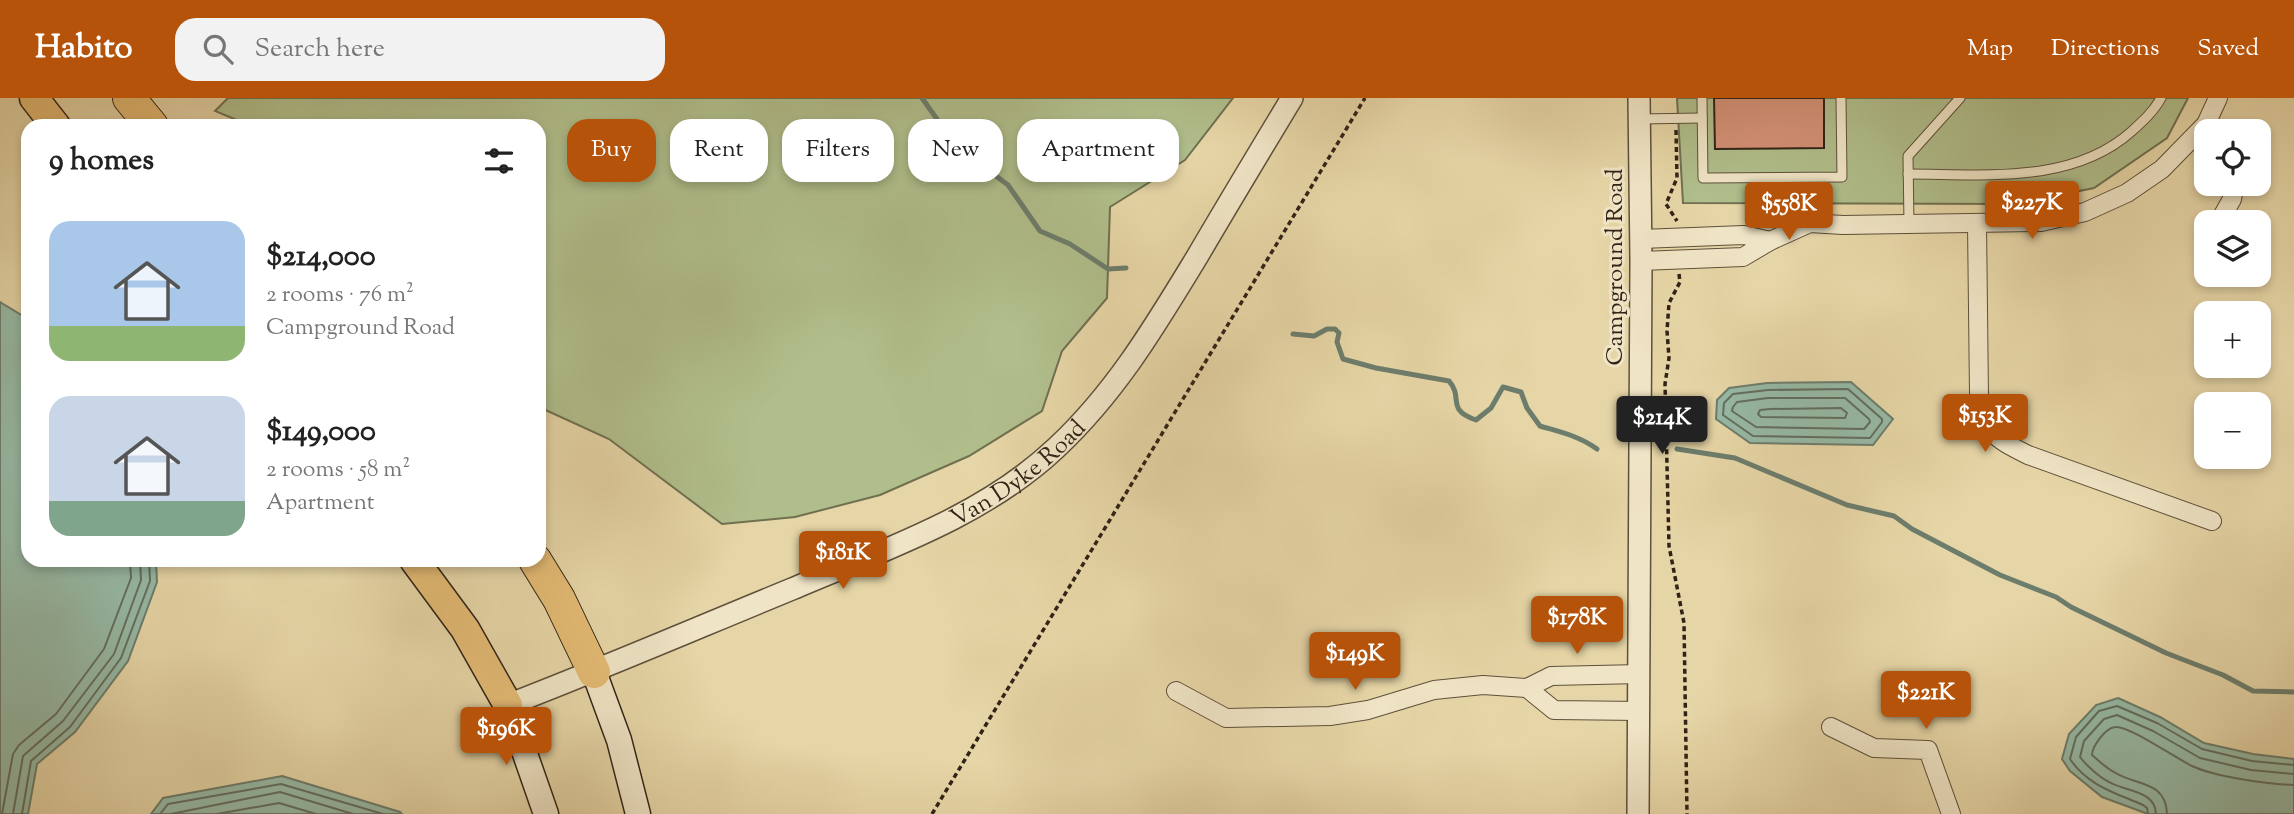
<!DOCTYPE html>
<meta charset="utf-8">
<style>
body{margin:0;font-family:"Sorts Mill Goudy",serif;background:#f2f2f2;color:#222;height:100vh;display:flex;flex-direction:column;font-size:26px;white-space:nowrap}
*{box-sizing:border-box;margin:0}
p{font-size:23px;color:#767676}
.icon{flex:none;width:38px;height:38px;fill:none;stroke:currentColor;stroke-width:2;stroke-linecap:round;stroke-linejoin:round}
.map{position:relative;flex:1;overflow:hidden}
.sheet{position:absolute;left:21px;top:21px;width:525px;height:448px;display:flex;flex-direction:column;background:#fff;border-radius:21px;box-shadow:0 4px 10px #0003}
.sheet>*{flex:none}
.guide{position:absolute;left:567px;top:21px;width:665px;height:63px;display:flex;gap:14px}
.tools{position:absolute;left:2194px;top:21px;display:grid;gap:14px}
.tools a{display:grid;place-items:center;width:77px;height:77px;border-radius:14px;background:#fff;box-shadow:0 4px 10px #0003;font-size:35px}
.price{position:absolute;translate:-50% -60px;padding:0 16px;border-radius:7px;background:#b45309;color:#fff;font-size:23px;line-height:46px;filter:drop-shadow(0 2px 4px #0008)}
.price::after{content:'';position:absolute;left:50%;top:42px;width:21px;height:16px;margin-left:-10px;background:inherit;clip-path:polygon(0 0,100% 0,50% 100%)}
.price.current{background:#222;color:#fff}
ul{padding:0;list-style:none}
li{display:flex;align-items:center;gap:21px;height:175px;padding:0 28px}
li span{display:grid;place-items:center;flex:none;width:196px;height:140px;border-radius:21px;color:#555}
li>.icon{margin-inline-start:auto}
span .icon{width:84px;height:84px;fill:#fffc;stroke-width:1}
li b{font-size:30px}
h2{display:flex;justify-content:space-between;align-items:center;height:84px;padding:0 28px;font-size:30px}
.pill{padding:0 24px;border-radius:21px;background:#fff;box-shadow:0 4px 10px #0003;font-size:24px;line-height:63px}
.pill.current{background:#b45309;color:#fff}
header{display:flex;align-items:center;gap:42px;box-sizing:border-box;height:98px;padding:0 35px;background:#b45309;color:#fff}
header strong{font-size:33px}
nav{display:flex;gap:38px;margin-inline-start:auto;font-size:24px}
.search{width:490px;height:63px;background:#f2f2f2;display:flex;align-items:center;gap:18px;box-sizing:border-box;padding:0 24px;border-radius:21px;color:#767676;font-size:26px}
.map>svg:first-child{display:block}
.green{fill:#b0be8b;stroke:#707051;stroke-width:2}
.water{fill:#96b9a5;stroke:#6d7d6c;stroke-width:2}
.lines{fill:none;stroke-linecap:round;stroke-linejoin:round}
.shore{stroke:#636e5e;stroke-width:2}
.stream{stroke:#6d7d6c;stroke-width:5}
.building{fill:#d39177;stroke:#302317;stroke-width:2}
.service-casing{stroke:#5e503b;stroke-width:11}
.minor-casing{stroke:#5e503b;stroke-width:20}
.tertiary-casing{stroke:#5e503b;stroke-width:24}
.secondary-casing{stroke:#302317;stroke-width:27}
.trunk-casing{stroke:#302317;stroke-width:31}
.motorway-casing{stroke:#302317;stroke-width:34}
.path{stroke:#302317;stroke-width:3.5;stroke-dasharray:5 3.5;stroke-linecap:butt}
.service{stroke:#efe4c5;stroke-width:9}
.minor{stroke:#efe4c5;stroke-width:18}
.tertiary{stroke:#efe4c5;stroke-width:21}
.secondary{stroke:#efe4c5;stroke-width:24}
.trunk{stroke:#e3ba73;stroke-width:28}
.motorway{stroke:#e3ba73;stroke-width:32}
.labels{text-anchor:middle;stroke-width:6;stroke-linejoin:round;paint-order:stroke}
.street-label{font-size:24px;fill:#302317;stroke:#efe4c5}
</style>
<header>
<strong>Habito</strong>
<div class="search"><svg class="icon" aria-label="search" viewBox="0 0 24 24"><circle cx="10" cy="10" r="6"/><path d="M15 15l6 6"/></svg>Search here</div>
<nav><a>Map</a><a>Directions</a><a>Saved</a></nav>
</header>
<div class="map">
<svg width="2294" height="716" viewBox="0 0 2294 716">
<rect width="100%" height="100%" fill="#e6d5a6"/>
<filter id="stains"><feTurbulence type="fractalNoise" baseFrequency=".00286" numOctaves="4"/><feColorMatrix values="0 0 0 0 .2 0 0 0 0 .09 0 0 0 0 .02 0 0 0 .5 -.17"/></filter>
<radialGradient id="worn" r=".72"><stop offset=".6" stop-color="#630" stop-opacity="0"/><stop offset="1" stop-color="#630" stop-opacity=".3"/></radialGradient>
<g class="green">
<path d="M228 0H1233L1185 62 1110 109 1107 200 1062 253 1042 313 969 358 880 397 795 419 722 426 609 341 539 309V28H251L215 13Z"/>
<path d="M1677 0H2188L2167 40 2094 90 2014 106 1683 105Z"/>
</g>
<g class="water">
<path d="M0 204 28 221V462H156L157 484 128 563 75 634 37 666 28 716H0Z"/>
<path d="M1851 284 1893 321 1873 347 1750 345 1716 321 1717 302 1729 290 1767 285Z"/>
<path d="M2118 600 2160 619 2204 645 2253 656 2294 661V716H2148L2102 699 2070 673 2062 661 2069 636 2096 607Z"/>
<path d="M282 678 400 714 402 716H151L163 700Z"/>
</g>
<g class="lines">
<g class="shore">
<path d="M1848 291 1882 321V324L1870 340 1753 338 1723 317 1724 305 1733 296 1768 292Z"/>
<path d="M1768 300H1845L1869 321 1870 324 1864 331 1756 329 1732 313 1733 309 1737 304Z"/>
<path d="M1841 310 1847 315 1845 320 1761 319 1758 316 1760 312 1770 311Z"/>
<path d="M2 716 13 656 19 647 56 616 104 551 131 480 130 462"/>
<path d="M13 716 23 658 63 623 114 556 141 482 140 462"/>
<path d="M22 716 31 663 70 629 121 560 150 483 149 462"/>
<path d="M160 716 168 706 281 686 383 716"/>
<path d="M171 716 280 694 353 716"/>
<path d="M217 716 279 705 316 716"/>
<path d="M2148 716 2147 710 2143 707C2116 695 2088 688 2070 661L2076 639 2099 613 2117 608 2157 625 2202 651 2252 663 2294 667"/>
<path d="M2156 716C2155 692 2126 694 2109 684 2099 679 2087 668 2080 659L2084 643 2104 621 2117 617 2153 633 2200 660 2251 672 2294 676"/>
<path d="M2167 716C2166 682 2135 688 2114 674 2106 670 2099 663 2092 657 2092 649 2105 630 2115 629 2128 627 2177 661 2192 668 2215 679 2268 686 2294 687"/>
</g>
<g class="stream">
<path d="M922 0 956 48 1008 87 1040 133 1070 146 1108 171 1126 170"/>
<path d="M1293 236 1314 238 1327 231H1335L1339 235 1337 244 1343 261 1376 270 1449 283C1464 300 1445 311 1476 322L1491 310 1503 289 1521 294 1527 310 1540 328C1560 334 1579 338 1597 351"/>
<path d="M1677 351 1735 360 1847 407 1894 418 1912 431 2000 477 2056 499 2071 509 2166 555 2223 577 2253 593 2294 594"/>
</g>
</g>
<path class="building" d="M1714 0H1824V50L1715 51Z"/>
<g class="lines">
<g class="service-casing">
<g id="service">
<path d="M1702 0 1703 80 1842 79 1841 0"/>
<path d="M1640 21 1702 20"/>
<path d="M1908 76C1983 76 2072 87 2132 33 2143 23 2154 13 2161 0"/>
<path d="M1909 126 1908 58 1960 0"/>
</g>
</g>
<g class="minor-casing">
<g id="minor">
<path d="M2219 124 2232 101 2235 86"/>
<path d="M1977 125 1979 297C1989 337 1992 339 2028 357L2212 423"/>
<path d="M1641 141 1744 137 1770 143 1743 159 1641 163"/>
<path d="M1770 143 1810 125 1843 127 2041 124 2085 114 2127 95 2162 71 2206 26 2218 0"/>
<path d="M1527 590 1554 612 1640 613"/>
<path d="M1176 593 1226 620 1330 618 1368 612 1434 592 1483 587 1527 590 1551 578 1640 576"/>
<path d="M1831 629 1874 650 1928 652 1951 716"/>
</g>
</g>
<g class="tertiary-casing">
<g id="tertiary">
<path id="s1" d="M508 607C604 570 697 530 792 491 883 452 983 419 1056 350 1116 294 1155 228 1197 159 1228 106 1260 53 1292 0"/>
<path d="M1638 716 1641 163 1639 0"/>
</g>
</g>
<g class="secondary-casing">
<g id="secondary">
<path d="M594 574 619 642 638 716"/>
<path d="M508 607 546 716"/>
</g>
</g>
<g class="trunk-casing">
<g id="trunk">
<path d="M34 0 56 28"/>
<path d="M414 462 465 531 508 607"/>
</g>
</g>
<g class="motorway-casing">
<g id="motorway">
<path d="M129 0 152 28"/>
<path d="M535 462 559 501 594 574"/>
</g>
</g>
<g class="path">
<path d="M1676 32 1677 80 1666 106 1677 123"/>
<path d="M1679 176 1680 184 1669 205 1667 233 1669 260 1665 286 1669 448 1684 525 1687 716"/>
<path d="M932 716 1365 0"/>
</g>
<use href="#service" class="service"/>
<use href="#minor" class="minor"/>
<use href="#tertiary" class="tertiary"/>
<use href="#secondary" class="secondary"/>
<use href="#trunk" class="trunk"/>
<use href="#motorway" class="motorway"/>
</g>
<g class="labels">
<g class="street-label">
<text transform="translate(1614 169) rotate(-90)" y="8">Campground Road</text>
<text dy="8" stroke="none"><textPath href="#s1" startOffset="562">Van Dyke Road</textPath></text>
</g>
</g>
<rect width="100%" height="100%" filter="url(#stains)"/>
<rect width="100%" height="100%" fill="url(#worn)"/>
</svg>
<div class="tools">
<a><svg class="icon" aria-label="locate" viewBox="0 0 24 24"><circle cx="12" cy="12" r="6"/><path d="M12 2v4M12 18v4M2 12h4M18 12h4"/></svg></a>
<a><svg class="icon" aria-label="layers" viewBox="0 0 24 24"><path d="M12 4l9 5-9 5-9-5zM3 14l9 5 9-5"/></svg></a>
<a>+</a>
<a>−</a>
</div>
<b class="price" style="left:2032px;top:143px">$227K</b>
<b class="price" style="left:1789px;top:144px">$558K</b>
<b class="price" style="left:1985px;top:356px">$153K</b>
<b class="price current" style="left:1662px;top:358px">$214K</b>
<b class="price" style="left:843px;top:493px">$181K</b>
<b class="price" style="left:1577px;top:558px">$178K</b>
<b class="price" style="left:1355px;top:594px">$149K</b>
<b class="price" style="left:1926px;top:633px">$221K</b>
<b class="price" style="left:506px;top:669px">$196K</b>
<div class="guide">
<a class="pill current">Buy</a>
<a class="pill">Rent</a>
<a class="pill">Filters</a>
<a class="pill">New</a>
<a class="pill">Apartment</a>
</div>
<section class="sheet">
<h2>9 homes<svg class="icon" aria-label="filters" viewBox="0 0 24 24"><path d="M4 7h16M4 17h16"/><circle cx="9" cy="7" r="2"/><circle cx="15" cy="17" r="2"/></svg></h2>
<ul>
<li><span style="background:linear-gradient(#a9c7e8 75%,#8fb573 0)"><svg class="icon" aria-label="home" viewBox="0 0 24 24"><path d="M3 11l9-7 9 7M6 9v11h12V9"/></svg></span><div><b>$214,000</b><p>2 rooms · 76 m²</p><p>Campground Road</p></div></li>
<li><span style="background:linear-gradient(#c9d6e8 75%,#7fa58c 0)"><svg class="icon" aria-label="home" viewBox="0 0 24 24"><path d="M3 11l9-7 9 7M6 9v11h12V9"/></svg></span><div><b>$149,000</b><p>2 rooms · 58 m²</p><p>Apartment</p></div></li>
</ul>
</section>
</div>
